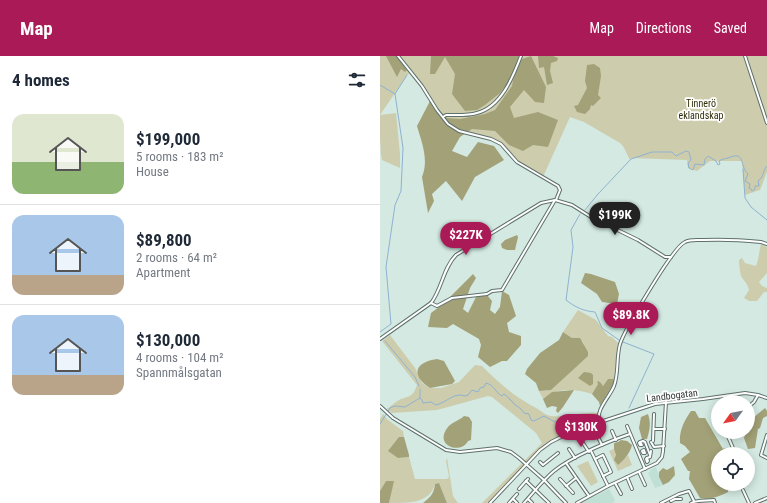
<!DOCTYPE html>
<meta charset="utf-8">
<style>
body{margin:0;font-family:"Roboto Condensed",sans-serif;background:#f2f2f3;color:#1f2937;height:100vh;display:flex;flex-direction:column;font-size:15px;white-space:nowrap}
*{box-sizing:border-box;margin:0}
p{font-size:13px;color:#747a83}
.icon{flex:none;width:22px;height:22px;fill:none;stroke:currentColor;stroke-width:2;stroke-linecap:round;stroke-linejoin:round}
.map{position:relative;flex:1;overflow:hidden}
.panel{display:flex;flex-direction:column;background:#fff;width:380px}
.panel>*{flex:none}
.needle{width:26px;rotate:237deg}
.controls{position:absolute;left:331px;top:339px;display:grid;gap:8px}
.controls a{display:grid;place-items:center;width:44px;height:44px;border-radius:50%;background:#fff;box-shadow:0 2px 10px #0003;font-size:20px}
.price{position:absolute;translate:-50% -34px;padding:0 9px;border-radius:14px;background:#a91a56;color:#fff;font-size:13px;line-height:26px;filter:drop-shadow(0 1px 2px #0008)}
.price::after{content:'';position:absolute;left:50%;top:24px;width:12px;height:9px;margin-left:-6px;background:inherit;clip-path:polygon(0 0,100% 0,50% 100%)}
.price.on{background:#222;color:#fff}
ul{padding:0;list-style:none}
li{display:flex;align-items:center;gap:12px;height:100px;padding:0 12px}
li+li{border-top:1px solid #e0e1e3}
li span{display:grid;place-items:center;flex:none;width:112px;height:80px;border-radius:12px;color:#555}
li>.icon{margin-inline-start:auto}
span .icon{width:48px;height:48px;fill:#fffc;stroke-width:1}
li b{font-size:17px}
h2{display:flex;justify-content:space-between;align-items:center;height:48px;padding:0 12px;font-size:17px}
header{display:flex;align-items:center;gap:24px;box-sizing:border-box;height:56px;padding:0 20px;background:#a91a56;color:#fff}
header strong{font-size:19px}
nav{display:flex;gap:22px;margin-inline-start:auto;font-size:14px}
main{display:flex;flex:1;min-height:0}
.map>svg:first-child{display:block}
.built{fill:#c0dfd5}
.green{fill:#cdcdae}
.forest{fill:#a3a177}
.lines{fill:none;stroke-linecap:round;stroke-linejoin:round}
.stream{stroke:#8eb2d0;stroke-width:1}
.minor-casing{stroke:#5e716c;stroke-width:4}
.minor{stroke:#fff;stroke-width:2}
.labels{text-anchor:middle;stroke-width:3.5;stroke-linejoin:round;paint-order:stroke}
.park-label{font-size:10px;fill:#2f2d09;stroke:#fff}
.street-label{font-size:10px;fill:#2f3735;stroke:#fff}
</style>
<header>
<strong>Map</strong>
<nav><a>Map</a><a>Directions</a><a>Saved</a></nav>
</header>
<main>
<section class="panel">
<h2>4 homes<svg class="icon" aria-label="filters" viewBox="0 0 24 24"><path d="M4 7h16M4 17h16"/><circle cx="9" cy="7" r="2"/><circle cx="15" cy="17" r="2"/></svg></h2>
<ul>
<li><span style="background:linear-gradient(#dfe7d0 60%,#8fb573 0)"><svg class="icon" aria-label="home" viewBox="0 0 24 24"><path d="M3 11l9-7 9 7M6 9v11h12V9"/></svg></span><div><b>$199,000</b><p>5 rooms · 183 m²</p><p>House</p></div></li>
<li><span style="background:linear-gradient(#a9c7e8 75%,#b9a48a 0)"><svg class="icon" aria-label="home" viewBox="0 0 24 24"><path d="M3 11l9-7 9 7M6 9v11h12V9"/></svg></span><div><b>$89,800</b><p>2 rooms · 64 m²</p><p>Apartment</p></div></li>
<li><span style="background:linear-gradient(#a9c7e8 75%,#b9a48a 0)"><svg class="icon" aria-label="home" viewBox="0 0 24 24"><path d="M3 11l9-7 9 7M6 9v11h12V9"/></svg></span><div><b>$130,000</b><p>4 rooms · 104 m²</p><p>Spannmålsgatan</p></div></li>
</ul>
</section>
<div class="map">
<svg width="387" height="447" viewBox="0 0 387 447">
<rect width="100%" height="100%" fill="#d3e9e2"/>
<g class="built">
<path d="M276 411 283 429 275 432 268 417 270 416V414Z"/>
<path d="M229 433 235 444 233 447H201Z"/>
</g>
<g class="green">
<path d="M0 0H387V116L380 134 365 139 362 105H330L317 115 308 112 307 104 251 102 250 104 243 90 240 87 204 66 190 61 163 121 139 107 124 90 110 83 93 80 65 64 33 19 28 18 0 59 16 57 20 98V112L2 104C0 97 1 90 0 83Z"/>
<path d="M381 188 387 191V217L379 226 382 230 387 232V236H384L377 245H369L364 242 369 234C368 228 364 225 361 220 360 215 359 208 359 204L362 202 365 207 376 210C379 203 379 195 381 188Z"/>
<path d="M198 254 216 264 228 280 232 281 238 287 234 323H228L223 330 218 328 212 338C194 333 179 331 163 343L159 335 171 334 208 296 204 291 203 286 192 282 183 276Z"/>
<path d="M10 279 35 312 42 327 50 332H61L79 326 95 309 102 310C120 328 135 341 158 353 162 356 167 360 171 360 187 362 202 355 217 357L216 366 177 382 155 397 108 447H102L162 387 156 377 112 341 108 340 57 354 12 357 7 353C11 350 16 345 21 343 31 340 33 340 37 329L2 285Z"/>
<path d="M3 358 8 364 23 375 24 381H19L18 402 29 401 35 423H67L69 421 66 405 67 402 73 440 78 447H67L59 427 55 428C50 447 30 447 9 447L13 425H6L0 435V363Z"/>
<path d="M234 393 236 399 245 402 248 399 252 409 238 415 229 395Z"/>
<path d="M208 405 218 426 211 430 197 410Z"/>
</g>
<g class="forest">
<path d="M6 0H16L27 14 25 16 21 13 17 21Z"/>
<path d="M51 0H139L130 24 120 37 105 49 97 54 85 55 72 38 75 18 65 1 55 18H50Z"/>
<path d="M151 0 166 31 164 47 155 46 144 34 130 51 134 62 158 56 178 64 168 91 153 89 143 95 129 89 115 75 92 73 80 81 72 95 87 101 98 86 114 90 124 104 95 121 82 145 66 125 52 138 54 145 48 157 42 121C49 104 42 87 37 70L50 45 67 62 80 63 105 58 115 54 132 30 133 24 142 3Z"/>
<path d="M158 0H173L178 2 177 5 171 7 170 15 173 27 167 29 164 11 159 12Z"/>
<path d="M214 8 220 12 221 20 218 39 221 42 213 50 211 49 210 53 205 58 197 56 194 50 198 49 207 32 205 25 207 9Z"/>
<path d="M137 179 138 181 135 194H127L122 192 121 188 125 184Z"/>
<path d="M205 217 211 218 235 226 239 238 237 248 222 246 217 238 201 227Z"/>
<path d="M93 218 96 222 90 232 83 253 88 257 97 239H107L112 245 110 254 115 258 120 251 122 235 129 239 136 260 127 267 129 276 141 280V289L127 305H122L110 311 98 301 101 289 99 283 73 268 67 272 48 271 51 257 63 248Z"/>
<path d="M183 276 192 282H200L208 296V300L171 334 159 335 156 327 145 318 147 313 160 297 179 284Z"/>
<path d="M57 303 64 305 75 325 72 328 50 332C30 319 35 306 57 303Z"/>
<path d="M204 316 211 317 213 319V328L210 330 198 322Z"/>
<path d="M228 323H234L233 329 220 350 219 346 212 338 218 328 217 325 220 326 223 330Z"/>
<path d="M194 334 183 351 178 357 176 355 177 351 172 350 167 352 163 343 172 336Z"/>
<path d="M385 352 387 355V360L383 362 380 372 378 373 375 392 368 393 364 382 366 376H368C368 364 377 359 385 352Z"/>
<path d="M311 355H315L319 362H325L343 393 345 392 347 397 338 398V428H348V436C338 441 330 444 320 442L309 423 310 415H308L301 403 310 396 305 390 300 387C299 375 304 365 311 355Z"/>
<path d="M268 358C271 367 270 373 267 383H262L259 372 261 361Z"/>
<path d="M84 360 89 361 92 366 91 384 88 385C81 399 53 390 68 371 72 366 80 364 84 360Z"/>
<path d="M19 381H24L29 399V401L18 402 8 395Z"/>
<path d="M241 384 247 385 252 389C250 397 245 403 238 409L234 404 236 399 234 393V387L238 386Z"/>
<path d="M294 410 295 419 289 426 283 429 279 421V416L283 412 287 414Z"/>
<path d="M6 425H14L9 447H0V435Z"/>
<path d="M59 427 67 447H43C51 441 54 437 55 428Z"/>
</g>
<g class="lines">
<g class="stream">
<path d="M0 29 15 38 23 92 21 135 15 149 6 211 11 268 0 276"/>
<path d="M15 38 27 19"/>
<path d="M363 113 365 142 371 151 387 164"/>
<path d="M205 154 218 138 251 103 272 96H292L296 100 306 95 309 96 311 104 308 107 309 112 313 114 315 108 324 109 325 103 328 100 336 105 338 109 340 108 339 105C342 103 344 103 348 102 366 94 359 110 368 118L365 125 370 128 369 132 371 133 372 135 375 133V130H379L378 125C385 120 382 115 387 110"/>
<path d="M200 158 191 174 193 191 186 244C195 251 203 255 215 256L222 272 239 284"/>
<path d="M5 285 35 321 39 330"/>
<path d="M243 286 274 298 249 352"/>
<path d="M40 333V342"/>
<path d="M0 368 10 352 15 350 25 351 40 342 42 344 43 347 51 346 56 349C68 346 73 336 85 340L88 339 92 334 98 336 100 332 104 331 106 327C116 330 114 336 122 340L124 338 129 342 130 344H131L134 348 141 353 144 357 149 358 151 364 154 365 164 360 175 366 185 362 189 367 191 368 202 362 210 365"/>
</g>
<g class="minor-casing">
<g id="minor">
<path d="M18 0 42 30 57 54 68 68 79 75 111 83 121 88 137 106 178 130 180 134 176 144"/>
<path d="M365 0 387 67"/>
<path d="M63 61 66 59C76 59 87 60 97 57 121 51 133 21 141 0"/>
<path d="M51 247 57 250 72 242 107 238 112 235 122 234 175 144"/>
<path d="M0 283 51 247C62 233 63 212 76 199L161 147 175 144 192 149 211 161 258 184 285 201H291"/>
<path d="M0 350 13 362 66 394 80 396 117 392 131 396 139 402 164 424 186 447"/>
<path d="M368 351 374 346 378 339"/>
<path d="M334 356 337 361"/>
<path d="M338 360 337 361 338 363"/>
<path d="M219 366C216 353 229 342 234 330 239 317 236 302 240 288 245 273 293 191 305 186 310 183 317 184 323 184 342 183 361 184 381 186L387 188"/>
<path d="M247 370 265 413"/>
<path d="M274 373H285"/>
<path d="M232 375 236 384"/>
<path d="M346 376 353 392"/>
<path d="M387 379 381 399 387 402"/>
<path d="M218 381 222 389"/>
<path d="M273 385 274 358"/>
<path d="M260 386 263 385 265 386 270 399"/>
<path d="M260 386 262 389H260L259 387Z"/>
<path d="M271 386 274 391 284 390"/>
<path d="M203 387 209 396"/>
<path d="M189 393 195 402"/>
<path d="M264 394 265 397H263L262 395Z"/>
<path d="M211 395 228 430"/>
<path d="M267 402 268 405 267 406 266 403Z"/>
<path d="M267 402 270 401 271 395"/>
<path d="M215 403 223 399 231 416 223 420"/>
<path d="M160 406 163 409 178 397"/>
<path d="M186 407 209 440"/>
<path d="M259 416 265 429"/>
<path d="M247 421 252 433"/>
<path d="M148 423 146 425 169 447"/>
<path d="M180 423 193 437"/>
<path d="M235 427 241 438"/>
<path d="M186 430 196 422"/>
<path d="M139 433 146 425"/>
<path d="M363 434 369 447"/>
<path d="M133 443 137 447"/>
<path d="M148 443 152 447"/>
<path d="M291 445 295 443H301"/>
<path d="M110 447 160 394 171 386 193 375 275 348 323 343 365 337 378 339 387 342"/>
<path d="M129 447 137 438"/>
<path d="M144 447C154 436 163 424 174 415 191 401 229 385 250 378"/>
<path d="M197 447 228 430 277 407 282 401 283 395 286 346"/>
<path d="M281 447 299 438 309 435 314 445"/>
<path d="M311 447C316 444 327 445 334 444L335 447"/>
<path d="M375 447 387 442"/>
</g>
</g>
<use href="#minor" class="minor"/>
</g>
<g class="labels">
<g class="park-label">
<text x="321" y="51">Tinnerö<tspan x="321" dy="12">eklandskap</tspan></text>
</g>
<g class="street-label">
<text transform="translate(292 339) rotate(-7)" y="4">Landbogatan</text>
</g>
</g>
</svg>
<div class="controls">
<a><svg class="needle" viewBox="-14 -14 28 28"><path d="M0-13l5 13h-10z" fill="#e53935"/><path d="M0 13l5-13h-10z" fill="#747a83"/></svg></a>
<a><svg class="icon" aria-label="locate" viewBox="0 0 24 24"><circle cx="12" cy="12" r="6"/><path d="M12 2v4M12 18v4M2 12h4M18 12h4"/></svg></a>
</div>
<b class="price on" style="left:235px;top:180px">$199K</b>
<b class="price" style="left:86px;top:200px">$227K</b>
<b class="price" style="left:251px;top:280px">$89.8K</b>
<b class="price" style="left:201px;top:392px">$130K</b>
</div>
</main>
